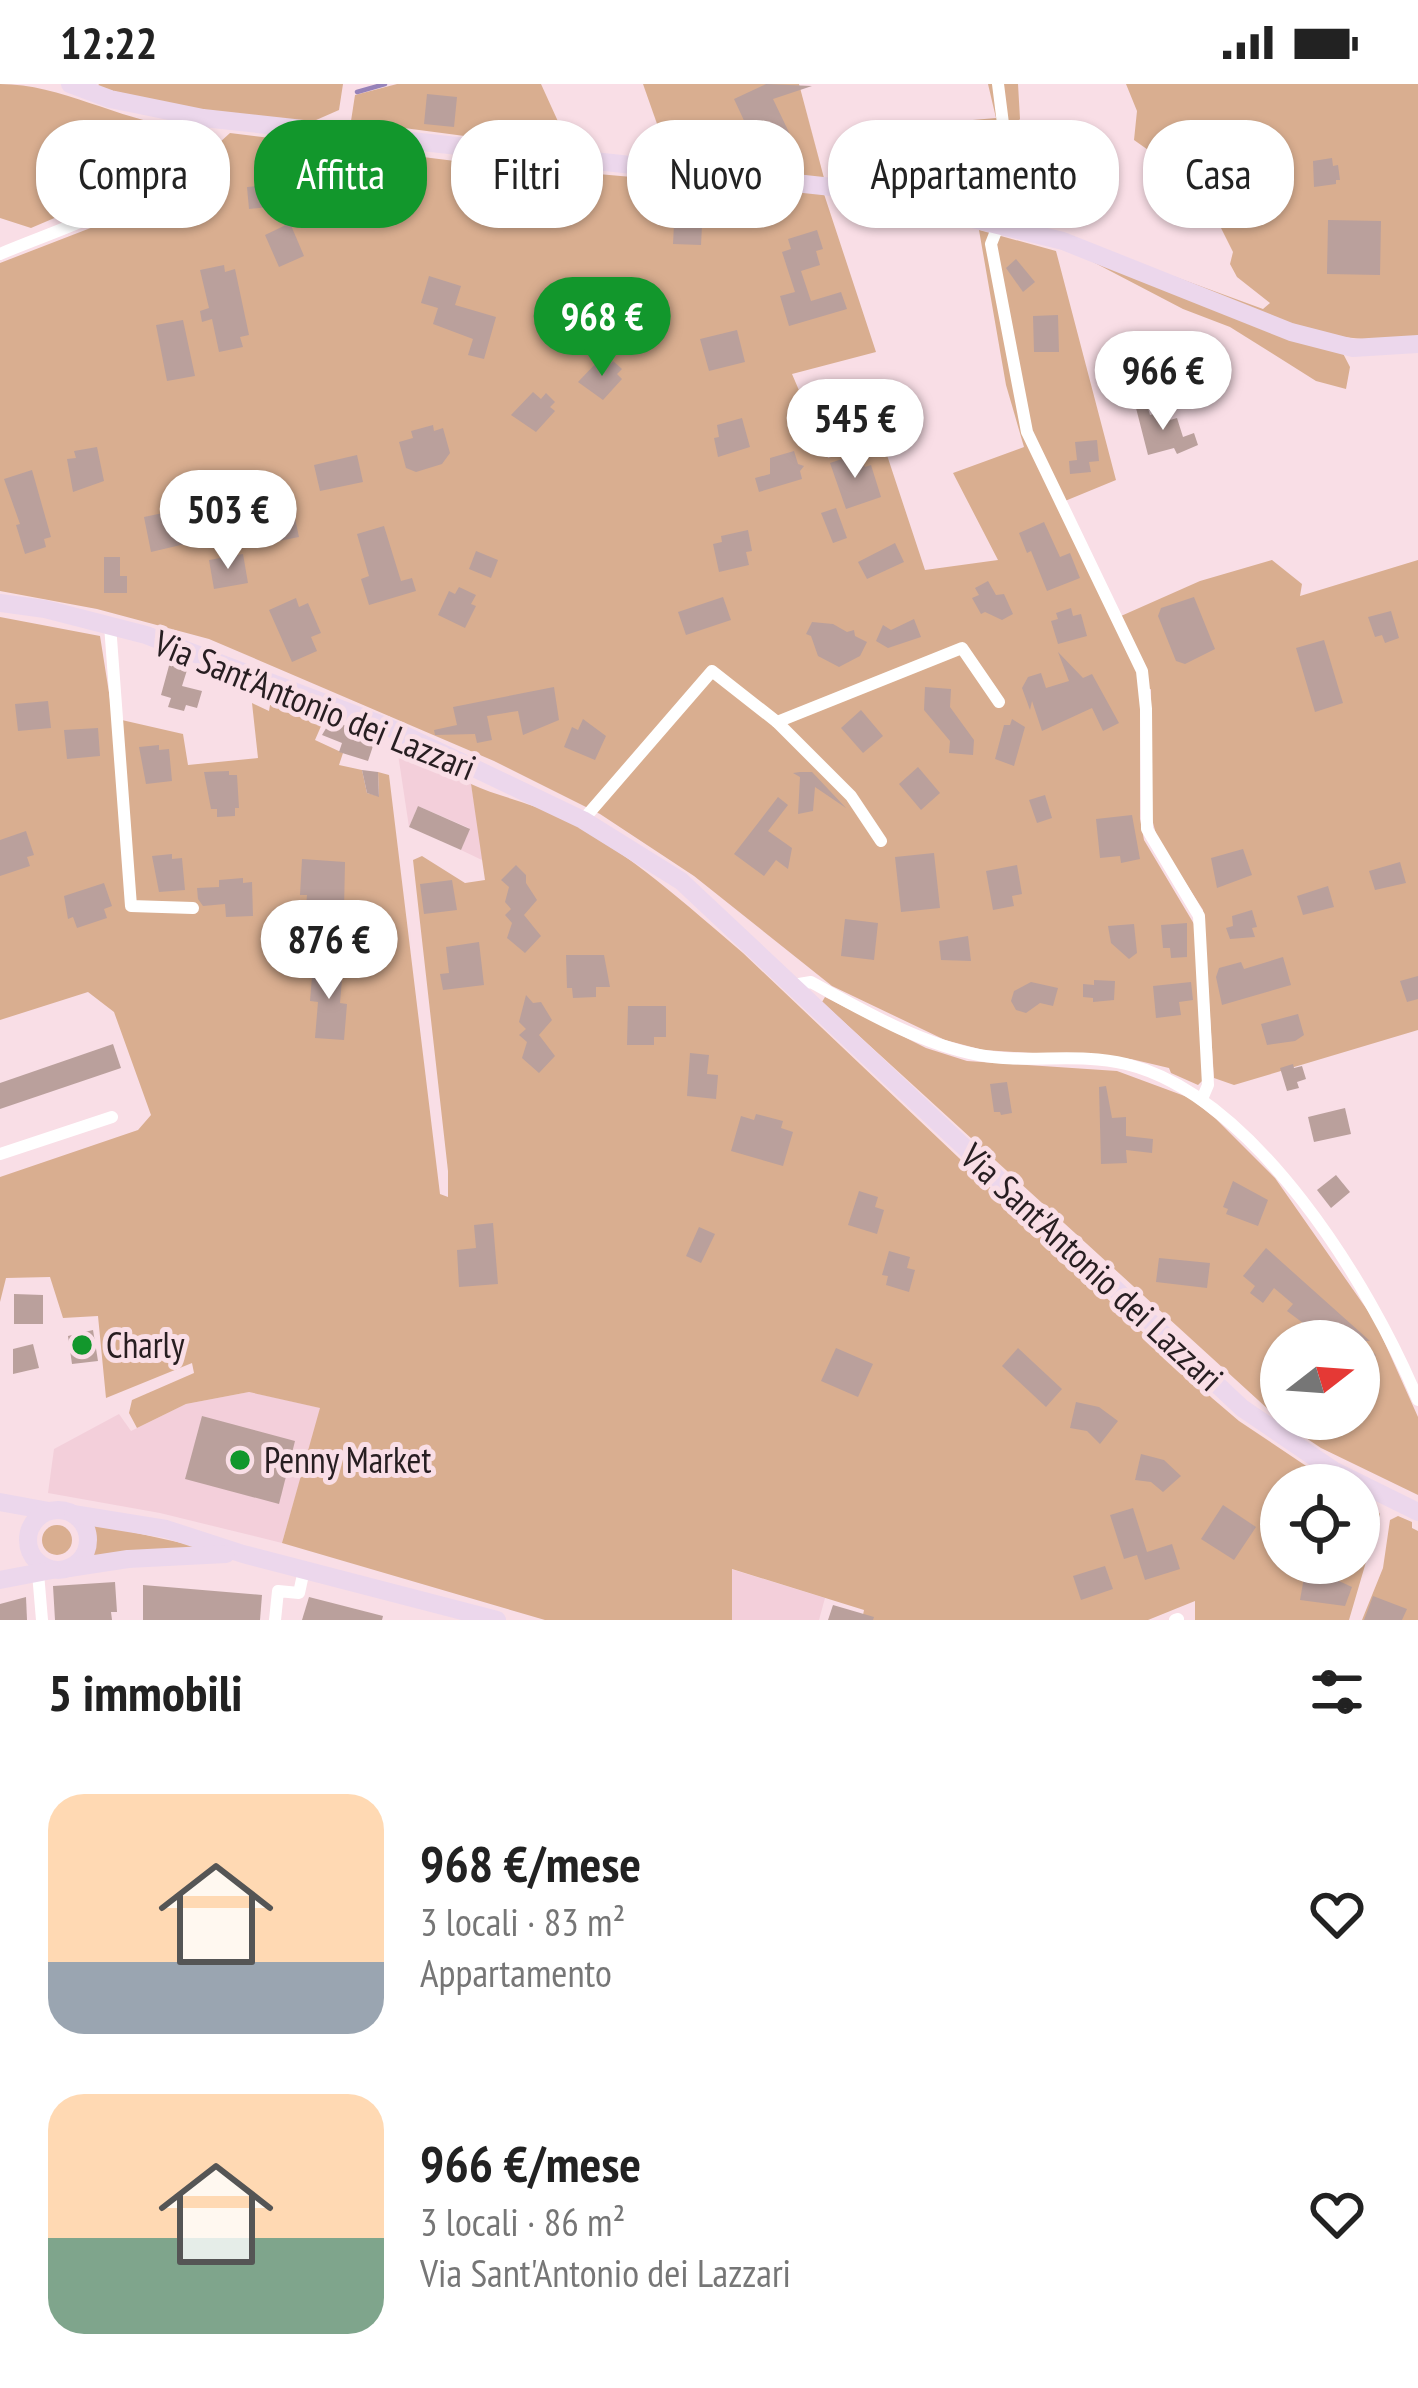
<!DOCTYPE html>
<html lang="it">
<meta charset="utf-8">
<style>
body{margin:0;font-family:"PT Sans Narrow",sans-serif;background:#f6f6f6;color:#222;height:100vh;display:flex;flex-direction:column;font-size:45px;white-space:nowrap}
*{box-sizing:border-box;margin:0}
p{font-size:39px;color:#767676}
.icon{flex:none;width:66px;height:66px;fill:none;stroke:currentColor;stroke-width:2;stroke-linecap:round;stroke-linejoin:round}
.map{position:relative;height:1536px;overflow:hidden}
.sheet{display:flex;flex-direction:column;background:#fff;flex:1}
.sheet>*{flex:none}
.banner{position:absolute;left:36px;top:36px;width:1347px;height:108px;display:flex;gap:24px}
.needle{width:78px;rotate:73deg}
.fabs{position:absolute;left:1260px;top:1236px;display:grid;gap:24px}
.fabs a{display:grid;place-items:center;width:120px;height:120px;border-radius:50%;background:#fff;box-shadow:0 3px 9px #0004;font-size:60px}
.price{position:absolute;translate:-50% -102px;padding:0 27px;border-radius:42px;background:#fff;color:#222;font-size:39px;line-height:78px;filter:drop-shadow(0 3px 6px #0008)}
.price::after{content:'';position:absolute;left:50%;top:72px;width:36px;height:27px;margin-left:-18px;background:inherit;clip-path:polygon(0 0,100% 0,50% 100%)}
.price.selected{background:#12972c;color:#fff}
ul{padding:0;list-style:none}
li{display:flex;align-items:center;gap:36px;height:300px;padding:0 48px}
li span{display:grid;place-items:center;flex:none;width:336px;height:240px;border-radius:36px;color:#555}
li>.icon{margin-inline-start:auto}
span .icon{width:144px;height:144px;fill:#fffc;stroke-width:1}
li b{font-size:51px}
h2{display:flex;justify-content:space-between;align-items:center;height:144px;padding:0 48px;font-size:51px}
.pill{padding:0 42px;border-radius:48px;background:#fff;box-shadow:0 3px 9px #0004;font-size:42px;line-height:108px}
.pill.selected{background:#12972c;color:#fff}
.status{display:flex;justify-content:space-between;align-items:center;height:84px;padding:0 60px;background:#fff;direction:ltr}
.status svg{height:33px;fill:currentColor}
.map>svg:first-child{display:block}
.built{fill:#f3cfda}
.green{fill:#d9ae90;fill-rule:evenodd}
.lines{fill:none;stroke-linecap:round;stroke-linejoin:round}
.stream{stroke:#9682b8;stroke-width:4.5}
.building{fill:#baa09c}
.street{stroke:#fff;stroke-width:12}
.secondary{stroke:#ecd7ec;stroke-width:18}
.poi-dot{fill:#12972c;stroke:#f9dee6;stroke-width:4.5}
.labels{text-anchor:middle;stroke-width:10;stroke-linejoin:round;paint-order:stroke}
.street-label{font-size:36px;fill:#271e21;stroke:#f9dee6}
.poi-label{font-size:36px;fill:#271e21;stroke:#f9dee6;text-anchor:start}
</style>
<div class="status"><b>12:22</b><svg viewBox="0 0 49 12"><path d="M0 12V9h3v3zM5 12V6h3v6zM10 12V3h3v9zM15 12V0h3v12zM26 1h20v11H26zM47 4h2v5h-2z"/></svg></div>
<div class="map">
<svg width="1418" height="1536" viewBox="0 0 1418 1536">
<rect width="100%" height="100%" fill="#f9dee6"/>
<g class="built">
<path d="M401 664 463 691 471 700 484 777 461 766 469 744 418 722 409 743 398 670Z"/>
<path d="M249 1308 321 1324 282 1459 160 1429 48 1409 54 1365 119 1330 131 1347 186 1320Z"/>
<path d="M731 1485 825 1514 819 1536H732Z"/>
</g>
<g class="green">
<path d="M0 0C61 0 118 36 179 43L177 61 120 106 31 144 0 134Z"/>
<path d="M99 0H343L339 26 307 40 202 29 97 3Z"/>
<path d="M397 0H541L571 66 351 37 355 11Z"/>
<path d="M643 0H799L824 94 669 74Z"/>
<path d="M988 0H1018L1020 35 1003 55 1006 87 998 132 916 113 929 94 939 60 961 37 996 34Z"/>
<path d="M1126 0H1418V254L1372 256 1334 252 1350 283 1346 305 1316 297 1230 243 1183 225 1093 178 1124 174 1263 225 1270 219 1237 193 1230 180 1233 168 1221 144 1195 126 1168 80 1134 56 1137 27Z"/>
<path d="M230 49 463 78 824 110 876 268 792 290 828 374 882 356 925 486 998 476 953 389 1024 363 1006 301 979 146 1056 167 1116 396 1065 417 1121 532 1200 497 1272 476 1302 500 1300 512 1418 476V946L1234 1001 1214 994 1203 826 1157 754 1152 735 1151 605 1140 609V735L1144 756 1197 845 1204 995 1198 1001 1171 989 1169 984 1131 975 983 966 945 956 832 902 694 792 600 730 494 677 209 555 97 525 0 507V179L119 133 174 100Z"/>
<path d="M0 533 100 552 113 634 183 650 188 681 258 674 252 619 269 627 272 609 325 633 315 656 343 669 339 681 362 686 367 709 379 712 378 688 389 691 440 1110 448 1113V1087L413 776 422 772 465 799 485 796 471 700C499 713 533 719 564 735 629 768 688 822 743 869L1212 1314 1239 1337 1333 1400 1281 1401V1479H1359V1414L1375 1423 1380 1430 1349 1536H1195V1517L1148 1536H862L864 1526 732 1485V1536H545L282 1459 320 1324 249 1308 186 1320 137 1344 129 1329 132 1316 194 1289 192 1279 106 1314 98 1232 63 1234 50 1193 6 1194 0 1218V1093L138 1046 151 1031 114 928 88 908 0 936Z"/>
<path d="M825 913 926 964 967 977 1117 987 1190 1014 1216 1035 1275 1094 1375 1237 1418 1333V1411L1321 1364 1282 1338 822 918ZM1281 1257H1359V1335H1281Z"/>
<path d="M1398 1432 1412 1438V1444L1418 1447V1536H1362L1383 1484 1390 1436Z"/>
<path d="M91 1439 209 1465 92 1472 95 1456Z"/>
<circle cx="57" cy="1456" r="15"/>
</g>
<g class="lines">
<path class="stream" d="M357 8 385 0"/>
</g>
<g class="building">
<path d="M766 0 812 2 773 15 796 63 778 71 775 67 768 70 754 39 747 43 734 15Z"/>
<path d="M427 10 457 13 454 43 424 40Z"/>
<path d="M995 61 998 87 996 112 979 109 981 63Z"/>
<path d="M1332 74 1333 82 1338 81 1340 96H1336V100L1314 103 1313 77Z"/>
<path d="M290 94 292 116 268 118V123L249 125 247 103 259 102V97Z"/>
<path d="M675 120 703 122 701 161 673 160Z"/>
<path d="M1328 136 1381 137 1380 191 1327 190Z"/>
<path d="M290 139 304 172 279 183 265 151Z"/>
<path d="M817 146 823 165 816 167 820 181 801 187 811 217 841 208 847 225 789 242 780 212 795 208 782 168 791 165 788 155Z"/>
<path d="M1016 175 1035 198 1023 208 1006 184Z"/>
<path d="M224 181 225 188 235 185 249 251 240 253 243 263 219 268 212 235 202 238 200 227 209 224 200 186Z"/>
<path d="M429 192 461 202 455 221 496 233 484 275 468 271 473 255 433 240 438 224 421 219Z"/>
<path d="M1058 231 1059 268H1034L1033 232Z"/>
<path d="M183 236 195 292 167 297 156 241Z"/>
<path d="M737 246 745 278 709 287 700 255Z"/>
<path d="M600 275 608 282 613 277 622 285 617 290 622 295 603 316 578 298Z"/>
<path d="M533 308 541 315 546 309 555 318 550 323 555 327 536 348 511 331Z"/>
<path d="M1147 321 1150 331 1160 328 1163 338 1177 334 1183 353 1194 349 1198 361 1177 370 1174 364 1148 371 1136 324Z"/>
<path d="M742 334 750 363 718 373 714 354 719 353 717 341Z"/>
<path d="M433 341 434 347 443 344 450 369 442 380 416 388 406 384 399 358 413 354 411 347Z"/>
<path d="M1097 356 1099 377 1089 378 1091 388 1070 390 1069 377 1077 376 1075 358Z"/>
<path d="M97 363 104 397 73 408 67 375 76 374 74 367Z"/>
<path d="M794 367 798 380 804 382 800 387 802 395 759 408 755 394 770 390V374Z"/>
<path d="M860 369 865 383 871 381 881 413 846 425 830 379Z"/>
<path d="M357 371 363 398 320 407 314 381Z"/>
<path d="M32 386 51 453 44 455 46 463 25 470 16 441 20 440 4 395Z"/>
<path d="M836 424 847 454 833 459 821 429Z"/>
<path d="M293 425 299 453 269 459 263 432Z"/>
<path d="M177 426 185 460 151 468 144 433Z"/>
<path d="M1044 438 1060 473 1070 469 1080 494 1047 507 1031 467 1027 469 1019 449Z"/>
<path d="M384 442 401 497 412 494 416 507 369 521 361 495 369 492 357 450Z"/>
<path d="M748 446 752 467 746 468 749 481 719 488 713 460 722 458 721 452Z"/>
<path d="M895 459 904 478 867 495 858 478Z"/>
<path d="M476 467 498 476 491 494 469 485Z"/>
<path d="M243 470 248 499 214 505 209 476Z"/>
<path d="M104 473H120V492H127V509H104Z"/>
<path d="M988 497 996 511 1004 510 1013 530 1002 536 985 528 981 530 972 514 979 511 975 504Z"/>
<path d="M459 503 476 511 471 520 476 522 465 544 438 531 449 507 455 510Z"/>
<path d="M723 513 731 536 686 551 678 528Z"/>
<path d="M1194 513 1215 565 1185 580 1176 577 1158 532 1161 524Z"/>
<path d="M296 514 299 523 308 519 321 549 311 553 317 567 292 578 269 526Z"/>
<path d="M1071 524 1073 532 1081 530 1087 552 1058 560 1051 537 1058 535 1056 529Z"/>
<path d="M1391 527 1399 554 1385 559 1382 551 1375 553 1368 533Z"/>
<path d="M914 535 921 553 888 564 876 557 883 541 891 546Z"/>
<path d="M812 538 833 540 847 548 854 546 855 552 867 558 860 572 839 583 818 572 811 552 806 550Z"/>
<path d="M1324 556 1343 619 1315 628 1296 564Z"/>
<path d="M1058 568 1083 594 1092 590 1119 639 1103 647 1092 624 1042 647 1032 617 1030 626 1022 604 1028 593 1041 589 1046 604 1069 597Z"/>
<path d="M170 578 188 583 182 602 202 607 197 624 186 621 184 627 168 623 171 614 161 611Z"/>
<path d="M554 603 559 636 523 651 518 627 487 632 492 656 477 659 475 650 435 651 434 646 457 641 453 623Z"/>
<path d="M925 603 951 605 950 623 974 656 973 671 949 669 950 657 924 626Z"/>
<path d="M48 617 51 644 18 647 15 620Z"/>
<path d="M861 626 883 652 863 669 841 644Z"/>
<path d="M583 635 606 652 595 676 564 663 572 643 578 646Z"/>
<path d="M1012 635 1025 643 1014 682 995 675 1004 641H1010Z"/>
<path d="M331 636 376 653 368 677 339 668 342 659 322 651Z"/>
<path d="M98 644 100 672 67 675 64 646Z"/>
<path d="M159 661V666L169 665 172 697 146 700 139 663Z"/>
<path d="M918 683 940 709 921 726 899 700Z"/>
<path d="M362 686 378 688 379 713 367 709Z"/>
<path d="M229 687V691H237L239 724H235V732L217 733V725H211L204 688Z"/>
<path d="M800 688H812L846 724 815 703 813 727 798 730 800 693 793 689Z"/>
<path d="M1045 711 1052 734 1037 739 1029 716Z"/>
<path d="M778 713 788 721 768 747 792 764 788 785 776 776 764 792 734 770Z"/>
<path d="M418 722 470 745 461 766 409 743Z"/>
<path d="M1132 731 1140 775 1121 779 1120 772 1100 774 1096 735Z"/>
<path d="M26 747 34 771 27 773 30 782 0 792V756Z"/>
<path d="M1243 765 1252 791 1217 804 1211 774Z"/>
<path d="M934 769 940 824 901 828 895 773Z"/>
<path d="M172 770V775L182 774 185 806 159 808 152 772Z"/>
<path d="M302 775 345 778 344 826 335 825 334 850 304 848 307 811H300Z"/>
<path d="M1400 778 1406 799 1375 806 1369 787Z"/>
<path d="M516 781 526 791V799L537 816 524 831 541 852 525 869 507 854 512 839 505 831 511 825 505 818 509 803 501 796Z"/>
<path d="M1017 781 1022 810 1012 812 1014 822 993 826 986 787Z"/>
<path d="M243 794V799L252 798 253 832 226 833 225 820 203 822 198 815 197 804 219 803V796Z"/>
<path d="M452 796 457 826 424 830 420 800Z"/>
<path d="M104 799 112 822 104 825 107 834 77 844 73 833 68 835 64 812Z"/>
<path d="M1328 802 1334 823 1303 831 1297 812Z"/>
<path d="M1252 826 1257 843 1252 844 1255 853 1230 855 1226 844 1233 842 1232 832Z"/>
<path d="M845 835 878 839 874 876 841 872Z"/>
<path d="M1187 839V873L1171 874 1170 864H1163L1161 841Z"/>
<path d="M1134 840 1137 869 1129 875 1111 859 1108 842Z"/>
<path d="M968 852 971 877 941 876 939 857Z"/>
<path d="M479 858 484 901 443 906 440 890 449 889 446 863Z"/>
<path d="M566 871H604L610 903H596V913L573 914 572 904H567Z"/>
<path d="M1283 873 1291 901 1222 921 1216 893 1219 884 1241 878 1244 885Z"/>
<path d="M313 880 343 883 340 919 347 920 344 956 315 954 318 918 310 917Z"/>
<path d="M1418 892V915L1407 918 1400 897Z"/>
<path d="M1094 896 1115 897 1114 916 1093 918V914L1083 913V900L1094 901Z"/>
<path d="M1031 898 1058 904 1053 922 1040 919 1026 929 1016 926 1011 917 1014 907Z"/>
<path d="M1191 898 1193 916 1179 918 1181 931 1156 934 1153 902Z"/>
<path d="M526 911 533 919 541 918 552 936 539 951 555 972 539 989 522 974 527 958 519 951 526 945 519 938Z"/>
<path d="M628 922H666V953H654V961H627Z"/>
<path d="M1298 930 1304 951 1295 957 1267 961 1261 940Z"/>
<path d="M113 960 121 984 0 1025V999Z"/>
<path d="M690 969 709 971 707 990 718 991 716 1015 687 1012Z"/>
<path d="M1293 980 1294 984 1302 982 1306 995 1297 998 1299 1004 1287 1007 1280 984Z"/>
<path d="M1007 998 1012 1029 1001 1031 1000 1028H994L990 1000Z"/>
<path d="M1106 1002 1112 1034 1126 1033V1052L1153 1055 1152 1069 1126 1066 1127 1079 1101 1080 1099 1003Z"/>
<path d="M1345 1024 1351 1050 1314 1058 1308 1033Z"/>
<path d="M756 1030 783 1037 781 1044 793 1048 783 1082 731 1067 741 1032 754 1036Z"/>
<path d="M1336 1091 1350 1108 1331 1124 1317 1106Z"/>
<path d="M1233 1097 1268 1116 1258 1142 1226 1130 1228 1125 1223 1123Z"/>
<path d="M859 1107 878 1113 875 1123 884 1126 877 1150 848 1141Z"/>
<path d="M493 1139 498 1200 459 1203 457 1166 476 1164 474 1141Z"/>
<path d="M699 1143 715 1150 701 1179 686 1172Z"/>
<path d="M1266 1164 1370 1257H1359L1376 1271 1359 1292V1257H1327L1287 1227 1293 1220 1274 1204 1263 1219 1250 1209 1255 1202 1243 1192Z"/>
<path d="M889 1167 910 1173 907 1184 915 1186 909 1208 886 1201 888 1192 882 1191Z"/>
<path d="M1159 1174 1210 1179 1207 1204 1156 1198Z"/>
<path d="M14 1210 43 1211V1240H14Z"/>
<path d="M93 1246 98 1277 72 1280 68 1252Z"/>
<path d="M33 1260 39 1284 13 1290V1265Z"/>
<path d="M836 1264 873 1280 858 1313 821 1297Z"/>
<path d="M1018 1264 1062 1305 1046 1323 1002 1282Z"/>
<path d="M1076 1318 1099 1323 1118 1337 1100 1360 1087 1347 1070 1344Z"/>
<path d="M202 1332 295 1357 279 1420 185 1395Z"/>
<path d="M1141 1370 1164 1376 1181 1392 1163 1408 1151 1398 1135 1396Z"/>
<path d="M1223 1421 1256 1443 1234 1476 1201 1455Z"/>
<path d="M1133 1424 1147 1468 1172 1460 1180 1485 1145 1496 1137 1471 1124 1475 1110 1431Z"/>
<path d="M1105 1482 1113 1505 1081 1516 1073 1492Z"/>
<path d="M1306 1482 1352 1503 1345 1522 1300 1516Z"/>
<path d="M115 1498 117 1528H111L112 1536H55L53 1502Z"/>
<path d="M143 1501 262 1511 260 1536H143Z"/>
<path d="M1373 1512 1407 1525 1402 1536H1364Z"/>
<path d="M26 1513 27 1536H0V1520Z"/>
<path d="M309 1513 383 1532 382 1536H302Z"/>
<path d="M833 1521 874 1533 873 1536H828Z"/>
</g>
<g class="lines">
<g class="street">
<path d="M998 0 1009 87 1005 124 991 160 1027 348 1142 587 1146 625 1147 745 1199 832 1208 1001 1202 1015"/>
<path d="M0 170C49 149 118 128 160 94 178 78 191 54 203 34"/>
<path d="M110 541 131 822 193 824"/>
<path d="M777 638 851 712 881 757"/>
<path d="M583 736 712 587 777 638 962 564 999 618"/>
<path d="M793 901 811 898C864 927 920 960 979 971 1027 980 1078 968 1126 980 1254 1011 1370 1200 1418 1316"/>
<path d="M0 1070 112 1033"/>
<path d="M38 1489 42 1536"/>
<path d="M275 1536 278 1507 299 1509 304 1486"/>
<path d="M1175 1536 1178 1535"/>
</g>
<g class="secondary">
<path d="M70 0 110 15 203 34 850 105 1063 157 1291 248 1353 264 1418 260"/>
<path d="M0 519 45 525 146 551 388 643 583 736 681 797 1242 1324 1333 1386 1418 1428"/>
<path d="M0 1418 49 1427"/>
<circle cx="58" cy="1456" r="30"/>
<path d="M73 1430 166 1445 243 1470 497 1536"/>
<path d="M69 1484 128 1475 226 1470"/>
<path d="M0 1496 52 1486"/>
</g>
</g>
<g class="poi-dot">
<circle cx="82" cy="1261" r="12"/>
<circle cx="240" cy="1376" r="12"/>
</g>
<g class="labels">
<g class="street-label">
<text transform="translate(315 621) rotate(22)" y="13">Via Sant'Antonio dei Lazzari</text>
<text transform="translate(1092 1183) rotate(43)" y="13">Via Sant'Antonio dei Lazzari</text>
</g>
<g class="poi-label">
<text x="106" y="1274">Charly</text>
<text x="264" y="1389">Penny Market</text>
</g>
</g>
</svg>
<div class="fabs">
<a><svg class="needle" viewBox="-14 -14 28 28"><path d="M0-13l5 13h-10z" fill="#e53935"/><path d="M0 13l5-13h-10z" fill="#767676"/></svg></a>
<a><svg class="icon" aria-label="locate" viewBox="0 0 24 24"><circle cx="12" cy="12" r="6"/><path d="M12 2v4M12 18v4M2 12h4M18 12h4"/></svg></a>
</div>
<b class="price selected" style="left:602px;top:295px">968 €</b>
<b class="price" style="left:1163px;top:349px">966 €</b>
<b class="price" style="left:855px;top:397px">545 €</b>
<b class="price" style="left:228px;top:488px">503 €</b>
<b class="price" style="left:329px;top:918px">876 €</b>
<div class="banner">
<a class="pill">Compra</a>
<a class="pill selected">Affitta</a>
<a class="pill">Filtri</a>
<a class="pill">Nuovo</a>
<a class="pill">Appartamento</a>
<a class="pill">Casa</a>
</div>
</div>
<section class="sheet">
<h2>5 immobili<svg class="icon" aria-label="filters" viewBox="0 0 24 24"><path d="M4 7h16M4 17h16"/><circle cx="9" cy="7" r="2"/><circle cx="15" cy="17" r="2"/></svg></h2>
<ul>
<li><span style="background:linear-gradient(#ffd9b3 70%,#9aa5b1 0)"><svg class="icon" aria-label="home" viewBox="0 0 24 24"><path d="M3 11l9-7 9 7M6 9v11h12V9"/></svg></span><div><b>968 €/mese</b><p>3 locali · 83 m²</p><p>Appartamento</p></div><svg class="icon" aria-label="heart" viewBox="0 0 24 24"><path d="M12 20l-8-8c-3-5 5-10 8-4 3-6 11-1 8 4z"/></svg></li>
<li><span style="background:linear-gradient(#ffd9b3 60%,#7fa58c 0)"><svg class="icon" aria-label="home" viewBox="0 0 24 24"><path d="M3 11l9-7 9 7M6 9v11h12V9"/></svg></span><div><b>966 €/mese</b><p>3 locali · 86 m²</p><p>Via Sant'Antonio dei Lazzari</p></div><svg class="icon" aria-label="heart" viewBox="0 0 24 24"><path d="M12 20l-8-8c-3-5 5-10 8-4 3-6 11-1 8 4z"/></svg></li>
</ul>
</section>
